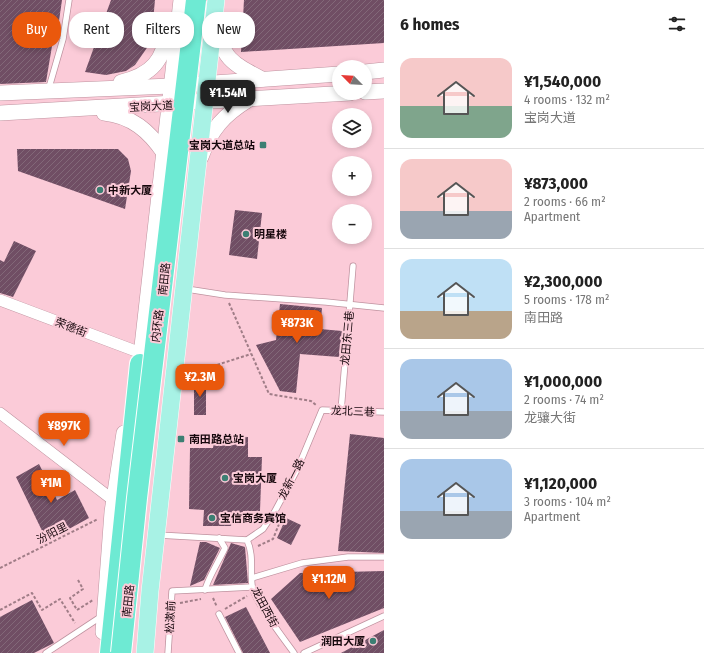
<!DOCTYPE html>
<meta charset="utf-8">
<style>
body{margin:0;font-family:"Fira Sans Condensed","Noto Sans SC",sans-serif;background:#f6f6f6;color:#222;height:100vh;display:flex;flex-direction:column;font-size:15px;white-space:nowrap}
*{box-sizing:border-box;margin:0}
p{font-size:13px;color:#767676}
.icon{flex:none;width:22px;height:22px;fill:none;stroke:currentColor;stroke-width:2;stroke-linecap:round;stroke-linejoin:round}
.map{position:relative;flex:1;overflow:hidden}
.sheet{display:flex;flex-direction:column;background:#fff;width:320px}
.sheet>*{flex:none}
.guide{position:absolute;left:12px;top:12px;width:312px;height:36px;display:flex;gap:8px}
.needle{width:26px;rotate:294deg}
.buttons{position:absolute;left:332px;top:60px;display:grid;gap:8px}
.buttons a{display:grid;place-items:center;width:40px;height:40px;border-radius:50%;background:#fff;box-shadow:0 2px 6px #0003;font-size:20px}
.price{position:absolute;translate:-50% -34px;padding:0 9px;border-radius:8px;background:#ea580c;color:#fff;font-size:13px;line-height:26px;filter:drop-shadow(0 1px 2px #0008)}
.price::after{content:'';position:absolute;left:50%;top:24px;width:12px;height:9px;margin-left:-6px;background:inherit;clip-path:polygon(0 0,100% 0,50% 100%)}
.price.current{background:#222;color:#fff}
ul{padding:0;list-style:none}
li{display:flex;align-items:center;gap:12px;height:100px;padding:0 16px}
li+li{border-top:1px solid #e0e0e0}
li span{display:grid;place-items:center;flex:none;width:112px;height:80px;border-radius:12px;color:#555}
li>.icon{margin-inline-start:auto}
span .icon{width:48px;height:48px;fill:#fffc;stroke-width:1}
li b{font-size:17px}
h2{display:flex;justify-content:space-between;align-items:center;height:48px;padding:0 16px;font-size:17px}
.chip{padding:0 14px;border-radius:16px;background:#fff;box-shadow:0 2px 6px #0003;font-size:14px;line-height:36px}
.chip.current{background:#ea580c;color:#fff}
main{display:flex;flex:1;min-height:0}
.map>svg:first-child{display:block}
.building{fill:url(#building-hatch)}
.lines{fill:none;stroke-linecap:round;stroke-linejoin:round}
.lane-casing{stroke:#bf929f;stroke-width:7}
.street-casing{stroke:#bf929f;stroke-width:12}
.secondary-casing{stroke:#bf929f;stroke-width:16}
.primary-casing{stroke:#fff;stroke-width:18}
.highway-casing{stroke:#fff;stroke-width:22}
.path{stroke:#a07d87;stroke-width:2;stroke-dasharray:3 2;stroke-linecap:butt}
.lane{stroke:#fff;stroke-width:5.5}
.street{stroke:#fff;stroke-width:11}
.secondary{stroke:#fff;stroke-width:15}
.primary{stroke:#a8f2e5;stroke-width:17}
.highway{stroke:#6eead3;stroke-width:20}
.highway-bridge-casing{stroke:#fff;stroke-width:22;stroke-linecap:butt}
.highway-bridge{stroke:#6eead3;stroke-width:20}
.poi-dot{fill:#3c7f73;stroke:#fbcbd8;stroke-width:1.5}
.labels{text-anchor:middle;stroke-width:4;stroke-linejoin:round;paint-order:stroke}
.street-label{font-size:11px;fill:#16070c;stroke:#fbcbd8}
.poi-label{font-size:11px;font-weight:bold;fill:#16070c;stroke:#fbcbd8;text-anchor:start}
</style>
<main>
<div class="map">
<svg width="384" height="653" viewBox="0 0 384 653">
<defs>
<pattern id="building-hatch" width="6" height="6" patternUnits="userSpaceOnUse"><rect width="6" height="6" fill="#704e64"/><path d="M-1 1l2-2M0 6l6-6M5 7l2-2" fill="none" stroke="#826878"/></pattern>
</defs>
<rect width="100%" height="100%" fill="#fbcbd8"/>
<g class="building">
<path d="M0 0H62L58 28H55L46 82 0 84Z"/>
<path d="M111 0H155L151 42 135 65 126 71 106 75 85 72Z"/>
<path d="M244 0H384V43L241 52Z"/>
<path d="M17 149H118L128 159 131 171 125 209 18 171Z"/>
<path d="M235 210 262 213 257 259 229 255Z"/>
<path d="M14 241 36 251 13 297 0 293V260L4 262Z"/>
<path d="M280 304 322 308 320 329 342 331 339 357 300 354 296 393 280 391 256 345 276 340Z"/>
<rect x="194" y="382" width="12" height="33"/>
<path d="M350 434 384 438V553L338 551Z"/>
<path d="M214 436 248 437V457H262L260 511H243V520H232L231 526H203L204 510 189 509 190 448H213Z"/>
<path d="M39 464 57 500 75 490 89 518 47 541 16 477Z"/>
<path d="M286 518 301 525 291 545 277 538Z"/>
<path d="M200 542H206L220 548 204 580 190 586Z"/>
<path d="M231 543 245 547 248 583 213 585Z"/>
<path d="M384 571V608L300 642 271 599 300 573Z"/>
<path d="M32 600 54 643 34 653H0V617Z"/>
<path d="M246 607 270 653H243L225 617Z"/>
<path d="M384 630V653H341Z"/>
</g>
<g class="lines">
<g class="lane-casing">
<g id="lane">
<path d="M48 91 63 39 69 0"/>
<path d="M193 290 225 295 326 302 384 308"/>
<path d="M341 411 353 266"/>
<path d="M158 535 247 540C254 555 250 570 252 585 253 600 285 640 294 653"/>
<path d="M247 540 263 529 275 511 297 470 322 410 384 412"/>
<path d="M252 578 302 563 348 557H384"/>
<path d="M205 590C208 578 219 561 225 548L219 538"/>
<path d="M219 614 239 653"/>
<path d="M46 653 102 616"/>
<path d="M168 653 172 591 252 587"/>
<path d="M304 653 384 616"/>
</g>
</g>
<g class="street-casing">
<g id="street">
<path d="M0 300 141 353"/>
<path d="M0 413 113 500"/>
</g>
</g>
<g class="secondary-casing">
<g id="secondary">
<path d="M215 23C223 59 231 63 262 79"/>
<path d="M365 72 384 70"/>
<path d="M121 82C152 75 164 60 168 29"/>
<path d="M365 92 384 91"/>
<path d="M0 93 171 86 339 74"/>
<path d="M0 113 350 93"/>
<path d="M104 113C132 116 149 131 164 153"/>
<path d="M201 157C211 129 224 115 248 100"/>
<path d="M138 374 140 364 181 0"/>
<path d="M103 632 112 512 124 433"/>
</g>
</g>
<g class="primary-casing">
<path id="primary" d="M145 653 150 591 216 0"/>
</g>
<g class="highway-casing">
<path id="highway" d="M110 653 140 364"/>
</g>
<g class="path">
<path d="M229 303 269 394 311 401 316 405"/>
<path d="M188 369 201 370 251 354"/>
<path d="M258 546 273 539 281 519"/>
<path d="M0 568 98 519"/>
<path d="M78 580 83 589 70 598 77 610 93 600"/>
<path d="M213 598 217 607"/>
<path d="M180 603 201 599"/>
<path d="M225 609 247 596"/>
<path d="M0 610 32 593 42 610 60 599 75 623"/>
</g>
<use href="#lane" class="lane"/>
<use href="#street" class="street"/>
<use href="#secondary" class="secondary"/>
<use href="#primary" class="primary"/>
<use href="#highway" class="highway"/>
<g class="highway-bridge-casing">
<path id="highway-bridge" d="M121 653 137 498 196 0"/>
</g>
<use href="#highway-bridge" class="highway-bridge"/>
</g>
<g class="poi-dot">
<rect x="259" y="141" width="8" height="8" rx="2"/>
<circle cx="100" cy="190" r="4"/>
<circle cx="246" cy="234" r="4"/>
<rect x="177" y="435" width="8" height="8" rx="2"/>
<circle cx="225" cy="478" r="4"/>
<circle cx="212" cy="518" r="4"/>
<circle cx="373" cy="641" r="4"/>
</g>
<g class="labels">
<g class="street-label">
<text transform="translate(151 106) rotate(-3)" y="4">宝岗大道</text>
<text transform="translate(164 279) rotate(-84)" y="4">南田路</text>
<text transform="translate(157 326) rotate(-83)" y="4">内环路</text>
<text transform="translate(71 327) rotate(21)" y="4">荣德街</text>
<text transform="translate(347 338) rotate(-85)" y="4">龙田东三巷</text>
<text transform="translate(353 411) rotate(2)" y="4">龙北三巷</text>
<text transform="translate(291 479) rotate(-63)" y="4">龙新一路</text>
<text transform="translate(52 533) rotate(-27)" y="4">汾阳里</text>
<text transform="translate(128 601) rotate(-84)" y="4">南田路</text>
<text transform="translate(265 607) rotate(62)" y="4">龙田西街</text>
<text transform="translate(170 617) rotate(-87)" y="4">松漱前</text>
</g>
<g class="poi-label">
<text x="255" y="149" text-anchor="end">宝岗大道总站</text>
<text x="108" y="194">中新大厦</text>
<text x="254" y="238">明星楼</text>
<text x="189" y="443">南田路总站</text>
<text x="233" y="482">宝岗大厦</text>
<text x="220" y="522">宝信商务宾馆</text>
<text x="365" y="645" text-anchor="end">润田大厦</text>
</g>
</g>
</svg>
<div class="buttons">
<a><svg class="needle" viewBox="-14 -14 28 28"><path d="M0-13l5 13h-10z" fill="#e53935"/><path d="M0 13l5-13h-10z" fill="#767676"/></svg></a>
<a><svg class="icon" aria-label="layers" viewBox="0 0 24 24"><path d="M12 4l9 5-9 5-9-5zM3 14l9 5 9-5"/></svg></a>
<a>+</a>
<a>−</a>
</div>
<b class="price current" style="left:228px;top:114px">¥1.54M</b>
<b class="price" style="left:297px;top:344px">¥873K</b>
<b class="price" style="left:200px;top:398px">¥2.3M</b>
<b class="price" style="left:64px;top:447px">¥897K</b>
<b class="price" style="left:51px;top:504px">¥1M</b>
<b class="price" style="left:329px;top:600px">¥1.12M</b>
<div class="guide">
<a class="chip current">Buy</a>
<a class="chip">Rent</a>
<a class="chip">Filters</a>
<a class="chip">New</a>
</div>
</div>
<section class="sheet">
<h2>6 homes<svg class="icon" aria-label="filters" viewBox="0 0 24 24"><path d="M4 7h16M4 17h16"/><circle cx="9" cy="7" r="2"/><circle cx="15" cy="17" r="2"/></svg></h2>
<ul>
<li><span style="background:linear-gradient(#f6c9c9 60%,#7fa58c 0)"><svg class="icon" aria-label="home" viewBox="0 0 24 24"><path d="M3 11l9-7 9 7M6 9v11h12V9"/></svg></span><div><b>¥1,540,000</b><p>4 rooms · 132 m²</p><p>宝岗大道</p></div></li>
<li><span style="background:linear-gradient(#f6c9c9 65%,#9aa5b1 0)"><svg class="icon" aria-label="home" viewBox="0 0 24 24"><path d="M3 11l9-7 9 7M6 9v11h12V9"/></svg></span><div><b>¥873,000</b><p>2 rooms · 66 m²</p><p>Apartment</p></div></li>
<li><span style="background:linear-gradient(#bfe0f5 65%,#b9a48a 0)"><svg class="icon" aria-label="home" viewBox="0 0 24 24"><path d="M3 11l9-7 9 7M6 9v11h12V9"/></svg></span><div><b>¥2,300,000</b><p>5 rooms · 178 m²</p><p>南田路</p></div></li>
<li><span style="background:linear-gradient(#a9c7e8 65%,#9aa5b1 0)"><svg class="icon" aria-label="home" viewBox="0 0 24 24"><path d="M3 11l9-7 9 7M6 9v11h12V9"/></svg></span><div><b>¥1,000,000</b><p>2 rooms · 74 m²</p><p>龙骧大街</p></div></li>
<li><span style="background:linear-gradient(#a9c7e8 65%,#9aa5b1 0)"><svg class="icon" aria-label="home" viewBox="0 0 24 24"><path d="M3 11l9-7 9 7M6 9v11h12V9"/></svg></span><div><b>¥1,120,000</b><p>3 rooms · 104 m²</p><p>Apartment</p></div></li>
</ul>
</section>
</main>
